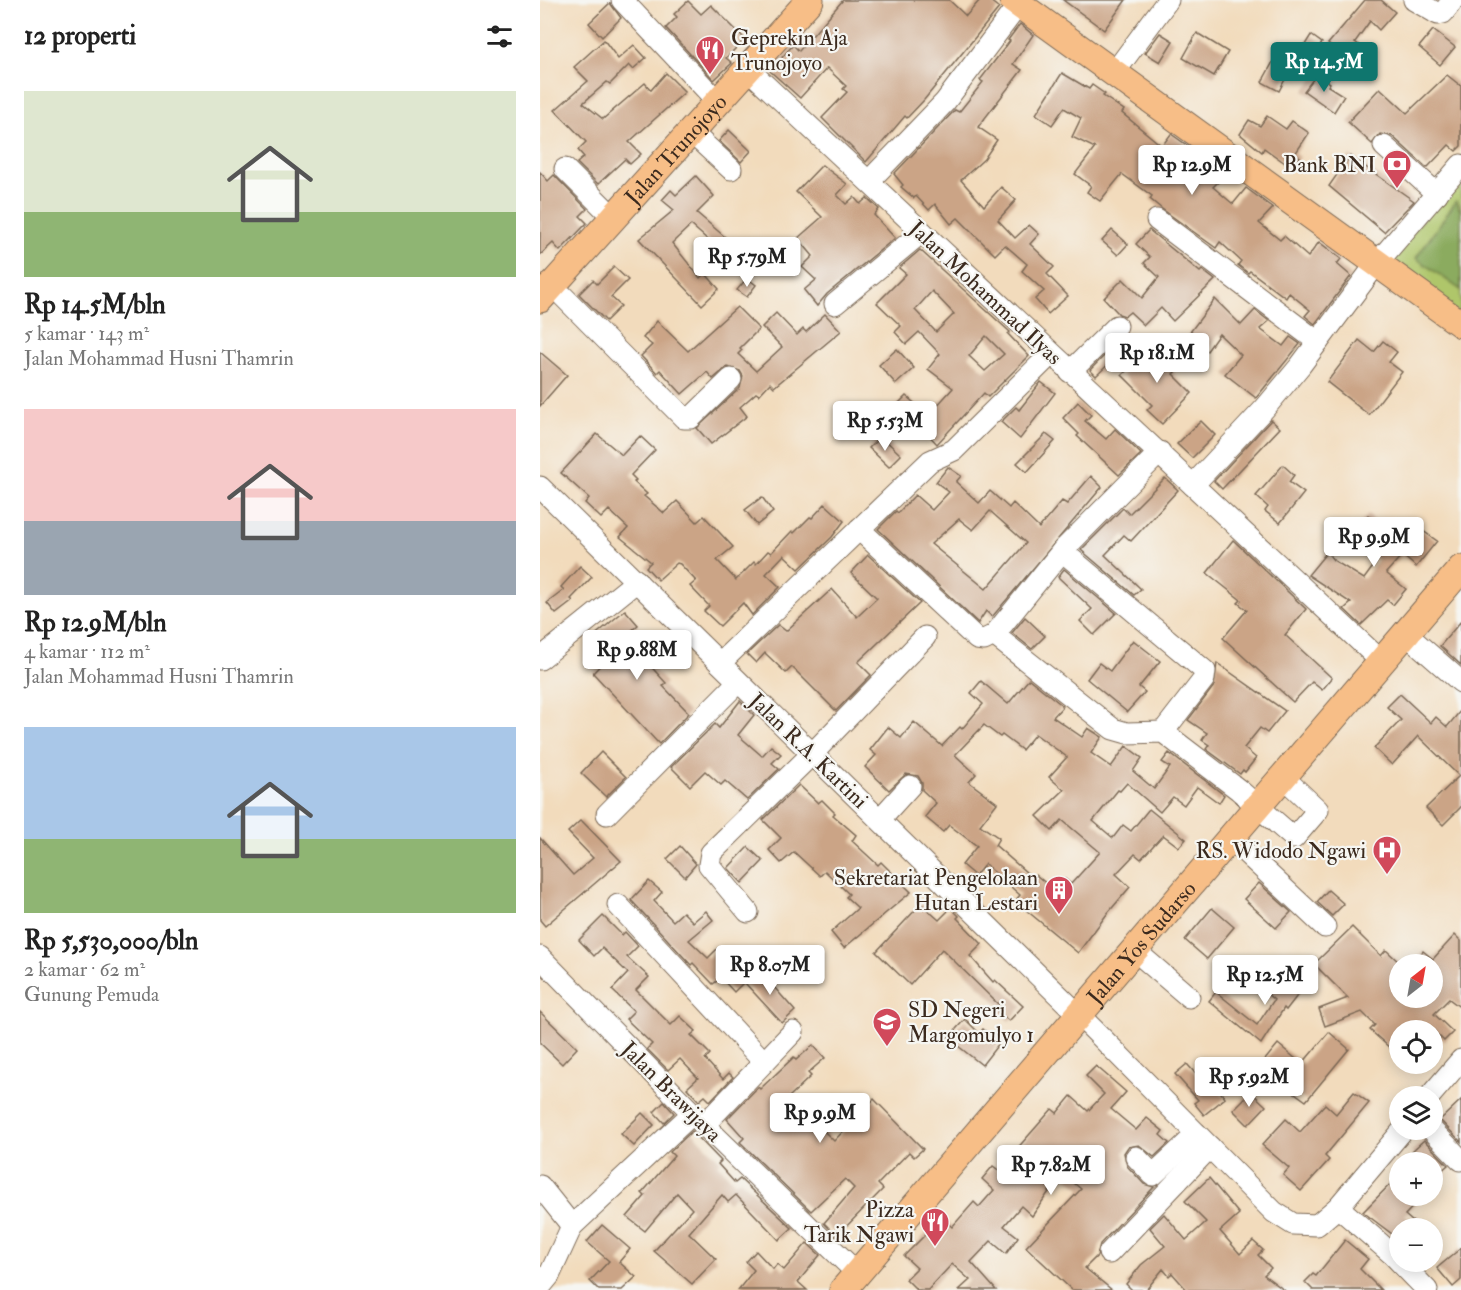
<!DOCTYPE html>
<html lang="id">
<meta charset="utf-8">
<style>
body{margin:0;font-family:"IM FELL Double Pica",serif;background:#f2f2f2;color:#222;height:100vh;display:flex;flex-direction:column;font-size:22px;white-space:nowrap}
*{box-sizing:border-box;margin:0}
p{font-size:20px;color:#767676}
.icon{flex:none;width:33px;height:33px;fill:none;stroke:currentColor;stroke-width:2;stroke-linecap:round;stroke-linejoin:round}
.map{position:relative;flex:1;overflow:hidden}
.panel{display:flex;flex-direction:column;background:#fff;width:540px}
.panel>*{flex:none}
.needle{width:39px;rotate:31deg}
.controls{position:absolute;left:849px;top:954px;display:grid;gap:12px}
.controls a{display:grid;place-items:center;width:54px;height:54px;border-radius:50%;background:#fff;box-shadow:0 3px 15px #0003;font-size:30px}
.price{position:absolute;translate:-50% -51px;padding:0 14px;border-radius:6px;background:#fff;color:#222;font-size:20px;line-height:39px;filter:drop-shadow(0 2px 3px #0008)}
.price::after{content:'';position:absolute;left:50%;top:36px;width:18px;height:14px;margin-left:-9px;background:inherit;clip-path:polygon(0 0,100% 0,50% 100%)}
.price.on{background:#0f766e;color:#fff}
ul{padding:0;list-style:none}
li{display:grid;align-content:center;gap:12px;height:318px;padding:0 24px}
li span{display:grid;place-items:center;height:186px;border-radius:0px;color:#555}
li>.icon{margin-inline-start:auto}
span .icon{width:108px;height:108px;fill:#fffc;stroke-width:1}
li b{font-size:26px}
h2{display:flex;justify-content:space-between;align-items:center;height:72px;padding:0 24px;font-size:26px}
main{display:flex;flex:1;min-height:0}
.map>svg:first-child{display:block}
.green{fill:#afc66b;stroke:#757844;stroke-width:1.5}
.forest{fill:#8bab5f;stroke:#636a3e;stroke-width:1.5}
.building{fill:#cba486;fill-rule:evenodd}
.lines{fill:none;stroke-linecap:round;stroke-linejoin:round}
.minor-casing{stroke:#7b6855;stroke-width:23}
.major-casing{stroke:#7b6855;stroke-width:29}
.minor{stroke:#fff;stroke-width:21}
.major{stroke:#f7be87;stroke-width:27}
.labels{text-anchor:middle;stroke-width:4.5;stroke-linejoin:round;paint-order:stroke}
.poi-label{font-size:22px;fill:#3b2a1e;stroke:#f6f6f2;text-anchor:end}
.street-label{font-size:22px;fill:#3b2a1e;stroke:#f6f6f2}
</style>
<main>
<section class="panel">
<h2>12 properti<svg class="icon" aria-label="filters" viewBox="0 0 24 24"><path d="M4 7h16M4 17h16"/><circle cx="9" cy="7" r="2"/><circle cx="15" cy="17" r="2"/></svg></h2>
<ul>
<li><span style="background:linear-gradient(#dfe7d0 65%,#8fb573 0)"><svg class="icon" aria-label="home" viewBox="0 0 24 24"><path d="M3 11l9-7 9 7M6 9v11h12V9"/></svg></span><div><b>Rp 14.5M/bln</b><p>5 kamar · 143 m²</p><p>Jalan Mohammad Husni Thamrin</p></div></li>
<li><span style="background:linear-gradient(#f6c9c9 60%,#9aa5b1 0)"><svg class="icon" aria-label="home" viewBox="0 0 24 24"><path d="M3 11l9-7 9 7M6 9v11h12V9"/></svg></span><div><b>Rp 12.9M/bln</b><p>4 kamar · 112 m²</p><p>Jalan Mohammad Husni Thamrin</p></div></li>
<li><span style="background:linear-gradient(#a9c7e8 60%,#8fb573 0)"><svg class="icon" aria-label="home" viewBox="0 0 24 24"><path d="M3 11l9-7 9 7M6 9v11h12V9"/></svg></span><div><b>Rp 5,530,000/bln</b><p>2 kamar · 62 m²</p><p>Gunung Pemuda</p></div></li>
</ul>
</section>
<div class="map">
<svg width="921" height="1290" viewBox="0 0 921 1290">
<rect width="100%" height="100%" fill="#f6f6f2"/>
<filter id="ink" filterUnits="userSpaceOnUse"><feTurbulence type="fractalNoise" baseFrequency=".0167" numOctaves="2"/><feDisplacementMap in="SourceGraphic" scale="12" xChannelSelector="R" yChannelSelector="G"/><feConvolveMatrix kernelMatrix="1 2 1 2 8 2 1 2 1" color-interpolation-filters="sRGB"/></filter>
<filter id="wash" filterUnits="userSpaceOnUse"><feTurbulence type="fractalNoise" baseFrequency=".008" numOctaves="4" result="noise"/><feDisplacementMap in="SourceGraphic" scale="24" xChannelSelector="R" yChannelSelector="G"/><feGaussianBlur stdDeviation="1.35" result="paint"/><feColorMatrix in="noise" values="0 0 0 0 0 0 0 0 0 0 0 0 0 0 0 0 0 1.4 0 .05"/><feComposite in="paint" operator="in"/></filter>
<g filter="url(#wash)">
<rect width="100%" height="100%" fill="#f2dbbc"/>
<path class="green" d="M921 171V316L854 267 853 256Z"/>
<path class="forest" d="M916 201 921 212V290L876 258Z"/>
<g id="blocks">
<g class="building">
<path d="M303 0H409L426 16 440 0H449L459 8 384 100 367 118 365 116 326 162 282 118 307 92 303 89 306 86 287 68 260 98 230 71 253 45 259 51Z"/>
<path d="M523 0H586L564 30Z"/>
<path d="M825 0H841L855 12 839 30 830 21 815 42 828 52 811 75 801 67 806 61 788 44Z"/>
<path d="M148 1 161 14 171 5 205 39 186 58 192 63 174 80 126 28 137 17 134 14Z"/>
<path d="M70 3 81 18 62 37 49 23Z"/>
<path d="M480 24 493 35 473 64 482 70 438 127 457 140 444 159 421 180 444 206 461 187 476 200 458 220 475 238 489 225 499 234 490 244 514 267 507 274 528 296 508 314 495 299 504 291 482 271 487 264 465 245 455 255 418 218 411 224 395 204 389 210 376 196 374 198 361 187 363 185 354 174 415 110 419 112 443 82 440 80 470 41 468 40Z"/>
<path d="M893 30 915 47 900 65 879 47Z"/>
<path d="M620 33 633 41 620 62 605 53Z"/>
<path d="M657 33 688 52 674 76 643 58Z"/>
<path d="M771 35 782 43 775 55 763 48Z"/>
<path d="M64 40 78 59 94 45 106 58 93 69 89 65 70 84 67 82 43 103 63 119 105 83 111 90 126 73 145 92 89 142 101 154 90 164 85 159 58 184 37 163 44 157 38 150 46 142 15 110 48 81 34 67Z"/>
<path d="M739 51 755 60 739 91 722 82Z"/>
<path d="M522 73 549 89 552 85 565 94 563 96 584 110 582 113 622 146 631 134 648 146 646 150 682 178 673 187 693 204 706 188 733 208 719 223 740 240 744 236 768 257 779 242 801 259 797 264 811 276 775 324 765 316 770 310 749 293 746 298 710 271 708 273 698 265 701 261 680 242 676 248 622 209 610 199 612 196 582 174 560 201 547 192 551 186 535 174 555 148 532 137 541 118 524 108 512 125 496 114Z"/>
<path d="M777 74 790 83 788 86 804 96 794 112 764 91Z"/>
<path d="M907 75 921 86V146L916 151 909 145 887 168 852 136 840 134 832 144 808 122 840 88 867 113Z"/>
<path d="M727 116 746 129 752 121 769 133 755 154 760 157 752 168 724 148 722 152 700 134 709 120 720 126Z"/>
<path d="M189 130 211 151 201 162 179 141Z"/>
<path d="M810 156 874 201 844 232 789 186Z"/>
<path d="M282 165 307 184 297 195 306 204 314 197 320 204 327 198 339 209 334 215 355 238 287 294 277 306 264 290 276 280 262 267 273 256 258 238 282 217 256 192Z"/>
<path d="M0 172 8 181 14 175 47 209 40 216 47 223 20 251 13 243 0 255Z"/>
<path d="M156 176 174 196 157 213 185 237 176 247 151 225 132 243 160 278 165 273 179 289 162 305 99 239 134 210 122 200 131 190 136 195Z"/>
<path d="M572 230 588 244 578 255 562 241Z"/>
<path d="M609 230 660 272 662 270 675 280 633 321 621 308 604 325 590 312 585 316 579 314 564 298 583 279 602 298 619 277 604 263 610 257 596 244Z"/>
<path d="M380 250 470 332 468 334 489 356 448 397 444 393 397 444 372 417 367 422 353 409 366 396 386 413 395 408 413 388 388 369 400 354 379 332 366 344 355 332 361 326 337 303 366 274 359 268ZM392 291 414 314 396 332 375 310ZM446 336 464 354 445 371 429 356Z"/>
<path d="M74 267 88 280 71 297 81 306 66 321 39 294 53 280 57 284Z"/>
<path d="M207 278 216 285 207 297 197 290Z"/>
<path d="M675 299 701 325 715 310 729 321 720 329 743 346 750 337 760 344 716 398 685 374 701 355 679 334 667 351 647 336Z"/>
<path d="M197 307 219 329 200 348 202 350 198 354 216 371 242 347 222 327 236 313 257 335 263 329 266 332 285 314 301 331 234 387 230 383 219 395 216 393 200 407 207 416 171 444 157 428 200 388 203 376 200 371 187 367 173 379 167 372 142 394 120 370 117 373 101 356 112 345 103 338 117 321 148 351Z"/>
<path d="M819 340 834 352 843 341 857 352 849 362 862 372 829 415 787 382Z"/>
<path d="M614 344 627 357 623 361 635 372 633 374 652 393 622 424 607 410 612 405 582 375Z"/>
<path d="M357 349 374 368 356 384 339 365Z"/>
<path d="M570 350 576 357 556 376 550 370Z"/>
<path d="M0 352 27 375 0 406Z"/>
<path d="M501 382 515 393 480 439 461 422 476 407 479 410Z"/>
<path d="M538 402 551 415 545 421 566 439 575 429 601 454 579 475 537 436 539 434 523 418Z"/>
<path d="M731 420 740 428 682 489 674 481Z"/>
<path d="M661 421 675 435 652 458 637 444Z"/>
<path d="M57 434 82 455 100 436 115 450 91 475 96 480 94 482 107 494 104 496 124 513 137 501 157 522 164 516 193 547 177 560 196 580 214 562 216 564 228 551 231 553 252 531 254 533 270 517 272 518 285 504 304 521 292 537 259 569 244 555 226 574 240 587 212 615 203 603 180 626 164 611 169 606 150 586 156 581 140 564 137 563 118 580 106 567 111 562 80 537 88 528 69 510 61 518 45 503 49 498 21 473Z"/>
<path d="M506 434 515 441 487 472 477 463Z"/>
<path d="M341 436 361 455 349 467 329 448Z"/>
<path d="M743 465 754 475 749 482 764 493 740 523 725 511 728 507 716 496Z"/>
<path d="M408 467 421 476 416 482 439 503 450 491 469 508 473 503 499 528 522 501 527 504 551 476 562 487 452 617 446 611 438 623 338 529 356 511 358 513 375 495 392 510 409 492 396 482ZM450 511 486 543 446 589 391 544 419 519 433 530Z"/>
<path d="M625 478 638 490 591 541 584 535 565 555 601 589 594 595 541 550 583 508 589 514Z"/>
<path d="M222 497 233 512 217 525 205 510Z"/>
<path d="M828 515 856 540 869 521 897 541 876 567 862 555 846 573 866 589 853 605 847 600 821 625 804 609 811 603 768 575 787 552 793 560 824 579 838 560 810 535Z"/>
<path d="M693 540 766 609 745 635 792 678 782 690 772 682 753 702 683 638 707 610 698 603 701 600 667 573Z"/>
<path d="M328 555 380 603 318 662 331 675 296 711 252 667 246 673 225 653 216 663 207 654 238 625 246 631 292 589 317 617 337 598 311 573Z"/>
<path d="M40 566 52 577 31 599 33 601 16 614 7 603 24 590 21 587Z"/>
<path d="M524 569 576 613 554 635 540 621 552 609 518 577Z"/>
<path d="M85 610 98 625 84 637 126 683 123 686 149 713 119 744 53 673 69 656 53 637Z"/>
<path d="M485 617 505 636 492 649 472 633Z"/>
<path d="M921 621V665L900 646Z"/>
<path d="M593 640 620 661 599 687 605 692 587 712 547 679 559 663 570 671Z"/>
<path d="M677 663 745 711 727 733 720 728 704 748 716 758 705 772 703 770 700 774 666 749 669 745 662 740 667 733 648 720 674 686Z"/>
<path d="M489 679 523 706 513 717 542 737 548 728 562 737 551 753 571 767 586 746 602 758 593 771 614 789 630 767 622 762 629 753 684 795 679 803 657 787 644 805 633 797 620 812 587 783 580 791 578 790 553 821 573 838 583 825 591 831 609 809 646 839 639 847 623 835 601 859 595 854 576 874 590 887 567 914 538 953 475 901 480 895 445 864 435 876 422 865 437 846 409 825 403 832 385 817 396 803 382 790V783L378 776 366 774 349 790 325 767 336 755 330 750 348 727 361 738 374 722 402 746 420 727 422 729 443 704 431 693 441 681 468 704ZM444 725 460 737 462 735 482 750 495 734 527 757 509 777 524 790 497 816 512 831 522 820 560 852 531 884 525 879 515 891 496 875 494 879 455 845 459 838 440 825 457 803 429 782 436 774 415 755Z"/>
<path d="M860 694 891 723 896 717 907 727 921 710V807L903 825 886 808 919 776 878 736 852 765 834 748 861 720 847 707Z"/>
<path d="M200 701 214 715 198 735 222 756 231 746 241 754 232 763 239 769 207 800 185 781 181 785 165 771 150 786 131 767 175 724 179 728Z"/>
<path d="M61 752 86 777 66 797 41 773Z"/>
<path d="M259 785 278 803 282 800 295 813 293 815 316 835 312 841 338 865 341 862 371 892 304 948 291 932 318 908 306 897 309 894 285 871 280 876 254 852 241 863 229 850 241 838 223 820Z"/>
<path d="M41 820 81 861 5 926 0 920V838L33 875 53 858 28 832Z"/>
<path d="M140 846 156 864 145 877 127 859Z"/>
<path d="M208 847 223 861 202 883 188 868Z"/>
<path d="M109 881 122 892 114 901 133 921 143 912 153 922 166 911 173 920 149 940 168 958 178 948 207 979 194 992 181 978 173 984 153 963 151 965 91 900Z"/>
<path d="M719 883 751 912 736 928 704 899Z"/>
<path d="M788 890 804 904 792 916 777 902Z"/>
<path d="M381 904 399 920 411 908 419 916 417 918 442 944 430 956 453 982 455 980 483 1006 469 1021 456 1010 460 1006 402 949 370 985 336 952Z"/>
<path d="M672 908 694 927 667 959 645 940Z"/>
<path d="M63 916 82 935 85 932 98 946 87 957 109 977 96 990 131 1025 140 1016 156 1031 151 1035 170 1054 165 1059 183 1079 189 1073 193 1077 170 1101 165 1096 159 1101 147 1088 158 1078 140 1059 128 1070 107 1049 112 1044 86 1019 94 1011 72 990 88 973 62 948 54 956 39 940Z"/>
<path d="M812 927 841 956 846 950 860 963V998H892V964H873L883 951 893 959 915 935 921 941V1008L909 999 894 1014 913 1032 904 1041 892 1029 860 1030V1057L830 1030 835 1025 822 1012 785 1026 779 1009 808 998 774 964Z"/>
<path d="M769 969 774 974 746 1010 744 1008 721 1044 669 1001 676 992 717 1025 734 1000 726 993 741 975 752 986Z"/>
<path d="M219 970 255 1011 242 1023 205 983Z"/>
<path d="M0 1012 37 1048 22 1064 0 1043Z"/>
<path d="M425 1019 439 1033 443 1029 460 1042 442 1065 408 1038Z"/>
<path d="M789 1032 809 1049 766 1101 719 1067 738 1044 762 1064Z"/>
<path d="M273 1045 285 1058 268 1073 271 1076 249 1097 294 1141 334 1099 383 1149 374 1157 369 1152 338 1184 343 1189 297 1236 284 1223 314 1188 305 1179 271 1211 200 1142 204 1138 187 1119 218 1087 220 1089 254 1057 256 1060Z"/>
<path d="M647 1064 670 1090 676 1086 685 1098 664 1115 654 1103 658 1100 635 1074Z"/>
<path d="M556 1066 586 1092 571 1109 596 1130 607 1118 623 1131 620 1135 629 1143 614 1157 599 1145 588 1147 584 1153 587 1166 604 1184 614 1187 560 1244 557 1256 545 1268 572 1290H532L486 1247 541 1189 522 1173 492 1216 481 1206 464 1226 478 1237 466 1254 451 1241 431 1262 456 1290H419L430 1280 412 1264 388 1290H377L366 1279 377 1268 364 1256 402 1218 412 1227 434 1202 439 1207 454 1190 442 1179 453 1166 469 1178 483 1158 475 1151 512 1109 517 1113 531 1096 548 1111 564 1094 546 1076Z"/>
<path d="M711 1092 726 1106 708 1125 693 1110Z"/>
<path d="M814 1092 829 1103 785 1156 789 1160 761 1191 743 1175 749 1168 722 1145 746 1119 760 1132 785 1104 796 1114Z"/>
<path d="M921 1100V1142L900 1120Z"/>
<path d="M124 1102 134 1113 124 1123 114 1112Z"/>
<path d="M102 1113 114 1125 94 1146 81 1134Z"/>
<path d="M152 1131 181 1161 178 1164 195 1183 200 1179 252 1228 239 1240 196 1195 188 1202 182 1195 149 1233 176 1259 152 1284 114 1251 152 1209 137 1193 105 1231 87 1217 105 1196 102 1193 134 1156 130 1152Z"/>
<path d="M884 1140 908 1165 892 1179V1162H871L876 1157 871 1152Z"/>
<path d="M860 1174V1196H883L865 1215 880 1228H860V1240L823 1212Z"/>
<path d="M669 1178 699 1214 680 1231 700 1254 713 1241 723 1250 718 1255 731 1268 724 1275 744 1290H647L632 1273 629 1276 623 1269 606 1290H592L586 1284 601 1265 625 1246 610 1228 624 1214 646 1240 666 1222 645 1201Z"/>
<path d="M62 1225 90 1249 79 1262 96 1277 82 1290H59L50 1281 69 1261 47 1242Z"/>
<path d="M805 1240 828 1259 820 1269 841 1290H773L765 1282 773 1274 776 1276Z"/>
<path d="M267 1243 280 1255 258 1282 267 1290H198L214 1270 206 1262 216 1251 233 1269 237 1264 244 1270Z"/>
<path d="M921 1248V1280L913 1287 897 1268Z"/>
</g>
</g>
</g>
<g filter="url(#ink)">
<use href="#blocks" fill-opacity="0" stroke="#7b6855" stroke-width="1.5"/>
<g class="lines">
<g class="minor-casing">
<g id="minor">
<path d="M82 0 178 102"/>
<path d="M874 0 898 14 903 13 913 0"/>
<path d="M209 70 841 661"/>
<path d="M574 73 628 0"/>
<path d="M150 131 191 169"/>
<path d="M844 146 897 194"/>
<path d="M25 169 73 217"/>
<path d="M329 181 405 102 479 4"/>
<path d="M617 220 778 342"/>
<path d="M12 285 144 418H151L191 379"/>
<path d="M295 304 382 232"/>
<path d="M530 372 577 326"/>
<path d="M653 485 725 408 760 366 837 263 921 165"/>
<path d="M0 487 554 1030 734 1212 753 1224 777 1225 798 1207 863 1130"/>
<path d="M319 529 437 639 444 640 454 635 573 729 587 733 623 732 699 790 754 838 778 810 742 776"/>
<path d="M522 551 665 671 664 679 623 732"/>
<path d="M865 633 921 682"/>
<path d="M454 635 522 551 620 452"/>
<path d="M0 659 97 581"/>
<path d="M180 663 390 461 414 450 511 354"/>
<path d="M67 814 198 682"/>
<path d="M340 819 370 786"/>
<path d="M689 837 785 927"/>
<path d="M78 905 224 1062"/>
<path d="M208 912 169 865 171 853 273 753 385 637"/>
<path d="M593 949 649 997"/>
<path d="M0 957 164 1125 317 1273"/>
<path d="M890 1096 921 1060"/>
<path d="M164 1125 253 1032"/>
<path d="M892 1130 921 1160"/>
<path d="M596 1157 613 1175 657 1134"/>
<path d="M0 1186 32 1226"/>
<path d="M798 1207 852 1254 887 1290"/>
<path d="M569 1253 670 1147"/>
<path d="M0 1287 9 1276 32 1226 153 1113"/>
</g>
</g>
<g class="major-casing">
<g id="major">
<path d="M473 0 921 324"/>
<path id="s1" d="M0 299 270 0"/>
<path id="s2" d="M303 1290 921 569"/>
</g>
</g>
<use href="#minor" class="minor"/>
<use href="#major" class="major"/>
</g>
</g>
<defs>
<g id="restaurant-pin" transform="scale(1.5)"><path d="M0 17L-7.5 6A9.5 9.5 0 1 1 7.5 6Z" fill="#d1495b" stroke="#f6f6f2"/><path d="M-5-6h1v4h1v-4h1v4h1v-4h1v5L-1.5 .5V6h-2V.5L-5-1ZM5-6V6H3V1.5H1.5Q1.5-4 5-6Z" fill="#fff"/></g>
<g id="bank-pin" transform="scale(1.5)"><path d="M0 17L-7.5 6A9.5 9.5 0 1 1 7.5 6Z" fill="#d1495b" stroke="#f6f6f2"/><path d="M-6-4H6V4H-6ZM0-2.3a2.3 2.3 0 1 0 0 4.6a2.3 2.3 0 1 0 0-4.6Z" fill="#fff"/></g>
<g id="hospital-pin" transform="scale(1.5)"><path d="M0 17L-7.5 6A9.5 9.5 0 1 1 7.5 6Z" fill="#d1495b" stroke="#f6f6f2"/><path d="M-5-5h3v3.5h4V-5h3V5h-3V1.5h-4V5h-3Z" fill="#fff"/></g>
<g id="building-pin" transform="scale(1.5)"><path d="M0 17L-7.5 6A9.5 9.5 0 1 1 7.5 6Z" fill="#d1495b" stroke="#f6f6f2"/><path d="M-4-6H4V6H1V3H-1V6H-4ZM-2.5-4.3h1.7v1.8h-1.7ZM.8-4.3h1.7v1.8H.8ZM-2.5-1h1.7V.8h-1.7ZM.8-1h1.7V.8H.8Z" fill="#fff"/></g>
<g id="school-pin" transform="scale(1.5)"><path d="M0 17L-7.5 6A9.5 9.5 0 1 1 7.5 6Z" fill="#d1495b" stroke="#f6f6f2"/><path d="M0-5L7-2L0 1L-7-2ZM-4 1L0 2.5L4 1V4Q0 6-4 4Z" fill="#fff"/></g>
</defs>
<g fill-rule="evenodd">
<use href="#restaurant-pin" x="170" y="50"/>
<use href="#bank-pin" x="857" y="164"/>
<use href="#hospital-pin" x="847" y="850"/>
<use href="#building-pin" x="519" y="890"/>
<use href="#school-pin" x="347" y="1022"/>
<use href="#restaurant-pin" x="395" y="1222"/>
</g>
<g class="labels">
<g class="poi-label">
<text x="191" y="45" text-anchor="start">Geprekin Aja<tspan x="191" dy="25">Trunojoyo</tspan></text>
<text x="836" y="172">Bank BNI</text>
<text x="826" y="858">RS. Widodo Ngawi</text>
<text x="498" y="885">Sekretariat Pengelolaan<tspan x="498" dy="25">Hutan Lestari</tspan></text>
<text x="368" y="1017" text-anchor="start">SD Negeri<tspan x="368" dy="25">Margomulyo 1</tspan></text>
<text x="374" y="1217">Pizza<tspan x="374" dy="25">Tarik Ngawi</tspan></text>
</g>
<g class="street-label">
<text dy="8" stroke="none"><textPath href="#s1" startOffset="202">Jalan Trunojoyo</textPath></text>
<text transform="translate(446 292) rotate(43)" y="8">Jalan Mohammad Ilyas</text>
<text transform="translate(269 750) rotate(44)" y="8">Jalan R.A. Kartini</text>
<text dy="8" stroke="none"><textPath href="#s2" startOffset="458">Jalan Yos Sudarso</textPath></text>
<text transform="translate(132 1091) rotate(45)" y="8">Jalan Brawijaya</text>
</g>
</g>
</svg>
<div class="controls">
<a><svg class="needle" viewBox="-14 -14 28 28"><path d="M0-13l5 13h-10z" fill="#e53935"/><path d="M0 13l5-13h-10z" fill="#767676"/></svg></a>
<a><svg class="icon" aria-label="locate" viewBox="0 0 24 24"><circle cx="12" cy="12" r="6"/><path d="M12 2v4M12 18v4M2 12h4M18 12h4"/></svg></a>
<a><svg class="icon" aria-label="layers" viewBox="0 0 24 24"><path d="M12 4l9 5-9 5-9-5zM3 14l9 5 9-5"/></svg></a>
<a>+</a>
<a>−</a>
</div>
<b class="price on" style="left:784px;top:93px">Rp 14.5M</b>
<b class="price" style="left:652px;top:196px">Rp 12.9M</b>
<b class="price" style="left:207px;top:288px">Rp 5.79M</b>
<b class="price" style="left:617px;top:384px">Rp 18.1M</b>
<b class="price" style="left:345px;top:452px">Rp 5.53M</b>
<b class="price" style="left:834px;top:568px">Rp 9.9M</b>
<b class="price" style="left:97px;top:681px">Rp 9.88M</b>
<b class="price" style="left:230px;top:996px">Rp 8.07M</b>
<b class="price" style="left:725px;top:1006px">Rp 12.5M</b>
<b class="price" style="left:709px;top:1108px">Rp 5.92M</b>
<b class="price" style="left:280px;top:1144px">Rp 9.9M</b>
<b class="price" style="left:511px;top:1196px">Rp 7.82M</b>
</div>
</main>
